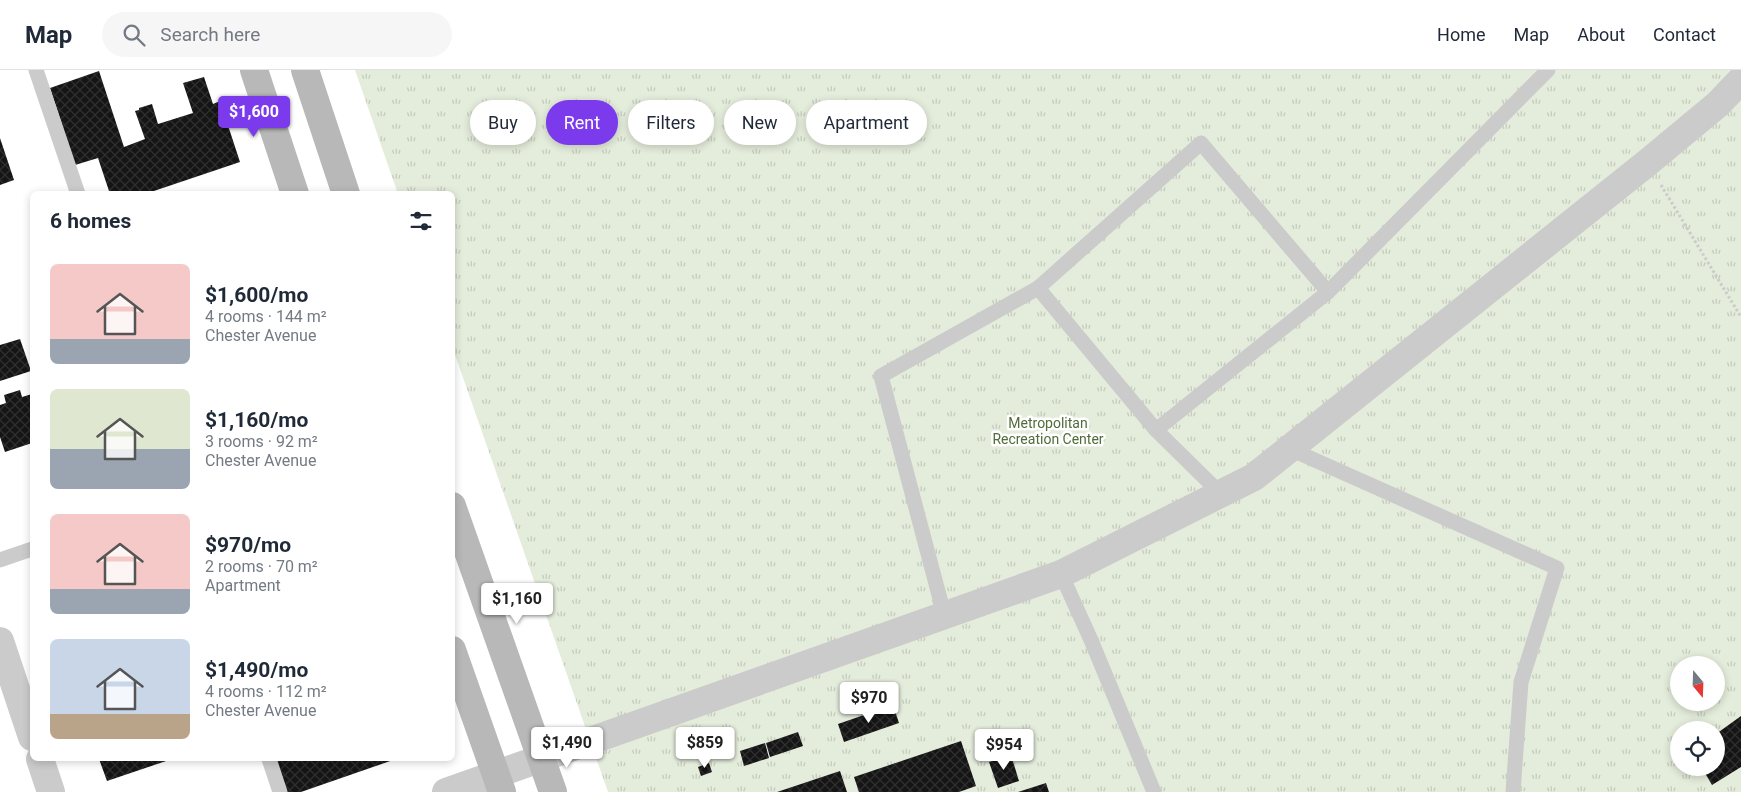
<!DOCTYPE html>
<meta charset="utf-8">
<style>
body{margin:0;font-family:Roboto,sans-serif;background:#f6f6f7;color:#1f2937;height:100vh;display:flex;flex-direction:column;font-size:19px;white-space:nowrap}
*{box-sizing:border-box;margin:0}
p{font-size:16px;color:#747a83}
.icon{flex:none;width:28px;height:28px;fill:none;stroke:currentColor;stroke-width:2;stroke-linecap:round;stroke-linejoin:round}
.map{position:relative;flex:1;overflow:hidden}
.side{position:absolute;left:30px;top:121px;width:425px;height:570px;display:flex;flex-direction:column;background:#fff;border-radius:8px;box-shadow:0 2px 8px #0003}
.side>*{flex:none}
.guide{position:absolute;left:470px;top:30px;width:475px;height:45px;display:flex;gap:10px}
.needle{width:32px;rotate:161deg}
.tools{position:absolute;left:1670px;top:586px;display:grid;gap:10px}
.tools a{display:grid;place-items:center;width:55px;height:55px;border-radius:50%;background:#fff;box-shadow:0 2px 8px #0003;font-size:25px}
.price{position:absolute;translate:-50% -42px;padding:0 11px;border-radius:5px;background:#fff;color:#222;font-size:16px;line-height:32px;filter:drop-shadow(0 1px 2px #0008)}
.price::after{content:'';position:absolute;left:50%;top:30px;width:15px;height:11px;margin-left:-8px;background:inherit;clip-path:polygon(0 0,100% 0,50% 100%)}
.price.selected{background:#7c3aed;color:#fff}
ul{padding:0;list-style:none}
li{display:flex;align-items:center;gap:15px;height:125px;padding:0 20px}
li span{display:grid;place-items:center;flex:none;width:140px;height:100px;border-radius:8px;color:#555}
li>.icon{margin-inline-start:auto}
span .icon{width:60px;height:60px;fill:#fffc;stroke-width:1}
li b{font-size:21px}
h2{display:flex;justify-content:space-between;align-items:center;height:60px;padding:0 20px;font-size:21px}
.tag{padding:0 18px;border-radius:22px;background:#fff;box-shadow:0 2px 8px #0003;font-size:18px;line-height:45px}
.tag.selected{background:#7c3aed;color:#fff}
header{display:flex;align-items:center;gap:30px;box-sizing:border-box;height:70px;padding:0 25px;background:#fff;border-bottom:1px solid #e0e1e3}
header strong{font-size:24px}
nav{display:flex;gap:28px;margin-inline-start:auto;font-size:18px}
.search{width:350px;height:45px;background:#f6f6f7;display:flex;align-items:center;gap:12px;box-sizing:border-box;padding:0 18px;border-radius:28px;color:#747a83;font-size:19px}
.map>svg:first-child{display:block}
.park{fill:url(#park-tufts);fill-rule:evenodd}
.building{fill:url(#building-cross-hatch)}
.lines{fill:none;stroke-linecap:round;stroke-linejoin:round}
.path{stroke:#cbcbcb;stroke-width:3;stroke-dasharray:2.5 2.5;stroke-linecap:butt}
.lane{stroke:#cbcbcb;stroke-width:15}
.street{stroke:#cbcbcb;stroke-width:28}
.secondary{stroke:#b8b8b8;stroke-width:28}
.labels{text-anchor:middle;stroke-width:5;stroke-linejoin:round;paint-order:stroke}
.park-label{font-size:14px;fill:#506b3a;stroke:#fff}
</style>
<header>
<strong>Map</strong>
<div class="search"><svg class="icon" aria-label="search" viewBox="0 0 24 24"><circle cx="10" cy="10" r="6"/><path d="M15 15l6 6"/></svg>Search here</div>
<nav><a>Home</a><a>Map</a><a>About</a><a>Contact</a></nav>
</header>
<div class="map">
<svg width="1741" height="722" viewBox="0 0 1741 722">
<defs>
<pattern id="park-tufts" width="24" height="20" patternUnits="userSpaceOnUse" patternTransform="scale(1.25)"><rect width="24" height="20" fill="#e4ecdb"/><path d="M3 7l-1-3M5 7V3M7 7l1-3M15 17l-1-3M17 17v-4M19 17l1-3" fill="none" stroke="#c4cbbc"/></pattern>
<pattern id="building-cross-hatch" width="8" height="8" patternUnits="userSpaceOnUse" patternTransform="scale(1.25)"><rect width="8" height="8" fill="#151515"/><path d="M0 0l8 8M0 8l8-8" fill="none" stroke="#2f2f2f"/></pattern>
</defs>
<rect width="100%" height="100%" fill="#fff"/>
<path class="park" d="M355 0H1741V722H608L453 279 452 124H398ZM1679 595H1716V632H1679ZM1679 660H1716V698H1679Z"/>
<g class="building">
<path d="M99 1 124 77 145 69 135 41 139 40V38L152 34 158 54 193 43 183 13 204 7 213 34 220 31 240 92 145 124H110L98 88 75 95 50 18Z"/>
<path d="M0 68 14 110 0 115Z"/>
<path d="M20 269 31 301 0 311V275Z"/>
<path d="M20 320 22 327 32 324V373L5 382 0 367V335L6 333 4 325Z"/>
<path d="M893 635 899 653 844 672 838 654Z"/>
<path d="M1741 646V697L1712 715 1702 698H1716V664Z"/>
<path d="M798 662 803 676 770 687 766 673Z"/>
<path d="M961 671 976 716 959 722H859L854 707Z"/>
<path d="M765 673 769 688 744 696 740 681Z"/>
<path d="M1011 685 1019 711 998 718 989 692Z"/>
<path d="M99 689H172L107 711Z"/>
<path d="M275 689H396L301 722H287Z"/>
<path d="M709 693 712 702 701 706 698 697Z"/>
<path d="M840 701 847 722H777Z"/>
<path d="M1046 713 1049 722H1018Z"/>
</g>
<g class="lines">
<path class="path" d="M1661 115 1741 247"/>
<g class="lane">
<path d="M36 0 78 124"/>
<path d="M1038 218 1201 73 1328 222"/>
<path d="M1156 360 1328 222 1548 0"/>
<path d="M1290 379 1557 498 1521 612 1513 722"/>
<path d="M0 490 32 479"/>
<path d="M1061 504 1091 570 1154 722"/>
<path d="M944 544 881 306 1038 218 1156 360 1221 424"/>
<path d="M269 689 280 722"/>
</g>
<g class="street">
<path d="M0 571 32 667"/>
<path d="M40 689 51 722"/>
<path d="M446 722 1061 504 1254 407 1647 93 1718 34 1741 10"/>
</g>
<g class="secondary">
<path d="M254 0 295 124"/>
<path d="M305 0 346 124"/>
<path d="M452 436 553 722"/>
<path d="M452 580 502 722"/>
</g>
</g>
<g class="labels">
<g class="park-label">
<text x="1048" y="358">Metropolitan<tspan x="1048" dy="16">Recreation Center</tspan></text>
</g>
</g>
</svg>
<div class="tools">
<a><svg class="needle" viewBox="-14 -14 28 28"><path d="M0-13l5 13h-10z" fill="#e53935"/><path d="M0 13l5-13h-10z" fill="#747a83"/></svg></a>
<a><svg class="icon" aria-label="locate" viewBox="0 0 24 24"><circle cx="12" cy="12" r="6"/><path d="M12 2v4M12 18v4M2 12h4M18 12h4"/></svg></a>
</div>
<b class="price selected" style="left:254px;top:68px">$1,600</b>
<b class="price" style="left:517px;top:555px">$1,160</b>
<b class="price" style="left:869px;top:654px">$970</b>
<b class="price" style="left:567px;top:699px">$1,490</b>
<b class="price" style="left:705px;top:699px">$859</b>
<b class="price" style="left:1004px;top:701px">$954</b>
<div class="guide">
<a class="tag">Buy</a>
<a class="tag selected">Rent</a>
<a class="tag">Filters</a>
<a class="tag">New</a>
<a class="tag">Apartment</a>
</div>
<section class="side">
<h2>6 homes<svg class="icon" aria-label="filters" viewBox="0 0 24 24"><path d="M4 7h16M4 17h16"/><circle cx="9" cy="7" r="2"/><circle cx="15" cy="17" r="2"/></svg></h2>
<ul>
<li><span style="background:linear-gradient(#f6c9c9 75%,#9aa5b1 0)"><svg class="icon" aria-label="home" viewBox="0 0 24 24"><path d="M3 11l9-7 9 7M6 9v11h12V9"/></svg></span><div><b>$1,600/mo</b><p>4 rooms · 144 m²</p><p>Chester Avenue</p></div></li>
<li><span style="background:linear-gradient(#dfe7d0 60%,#9aa5b1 0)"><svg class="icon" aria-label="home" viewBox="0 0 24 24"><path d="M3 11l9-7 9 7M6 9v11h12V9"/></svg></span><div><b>$1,160/mo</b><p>3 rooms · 92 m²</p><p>Chester Avenue</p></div></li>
<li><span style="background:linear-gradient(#f6c9c9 75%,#9aa5b1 0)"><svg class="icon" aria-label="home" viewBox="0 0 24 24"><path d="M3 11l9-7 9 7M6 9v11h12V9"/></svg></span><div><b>$970/mo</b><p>2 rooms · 70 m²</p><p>Apartment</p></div></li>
<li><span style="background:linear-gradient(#c9d6e8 75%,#b9a48a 0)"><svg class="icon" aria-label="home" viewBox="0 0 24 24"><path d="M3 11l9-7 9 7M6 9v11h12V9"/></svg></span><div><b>$1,490/mo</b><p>4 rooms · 112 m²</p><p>Chester Avenue</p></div></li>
</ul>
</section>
</div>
